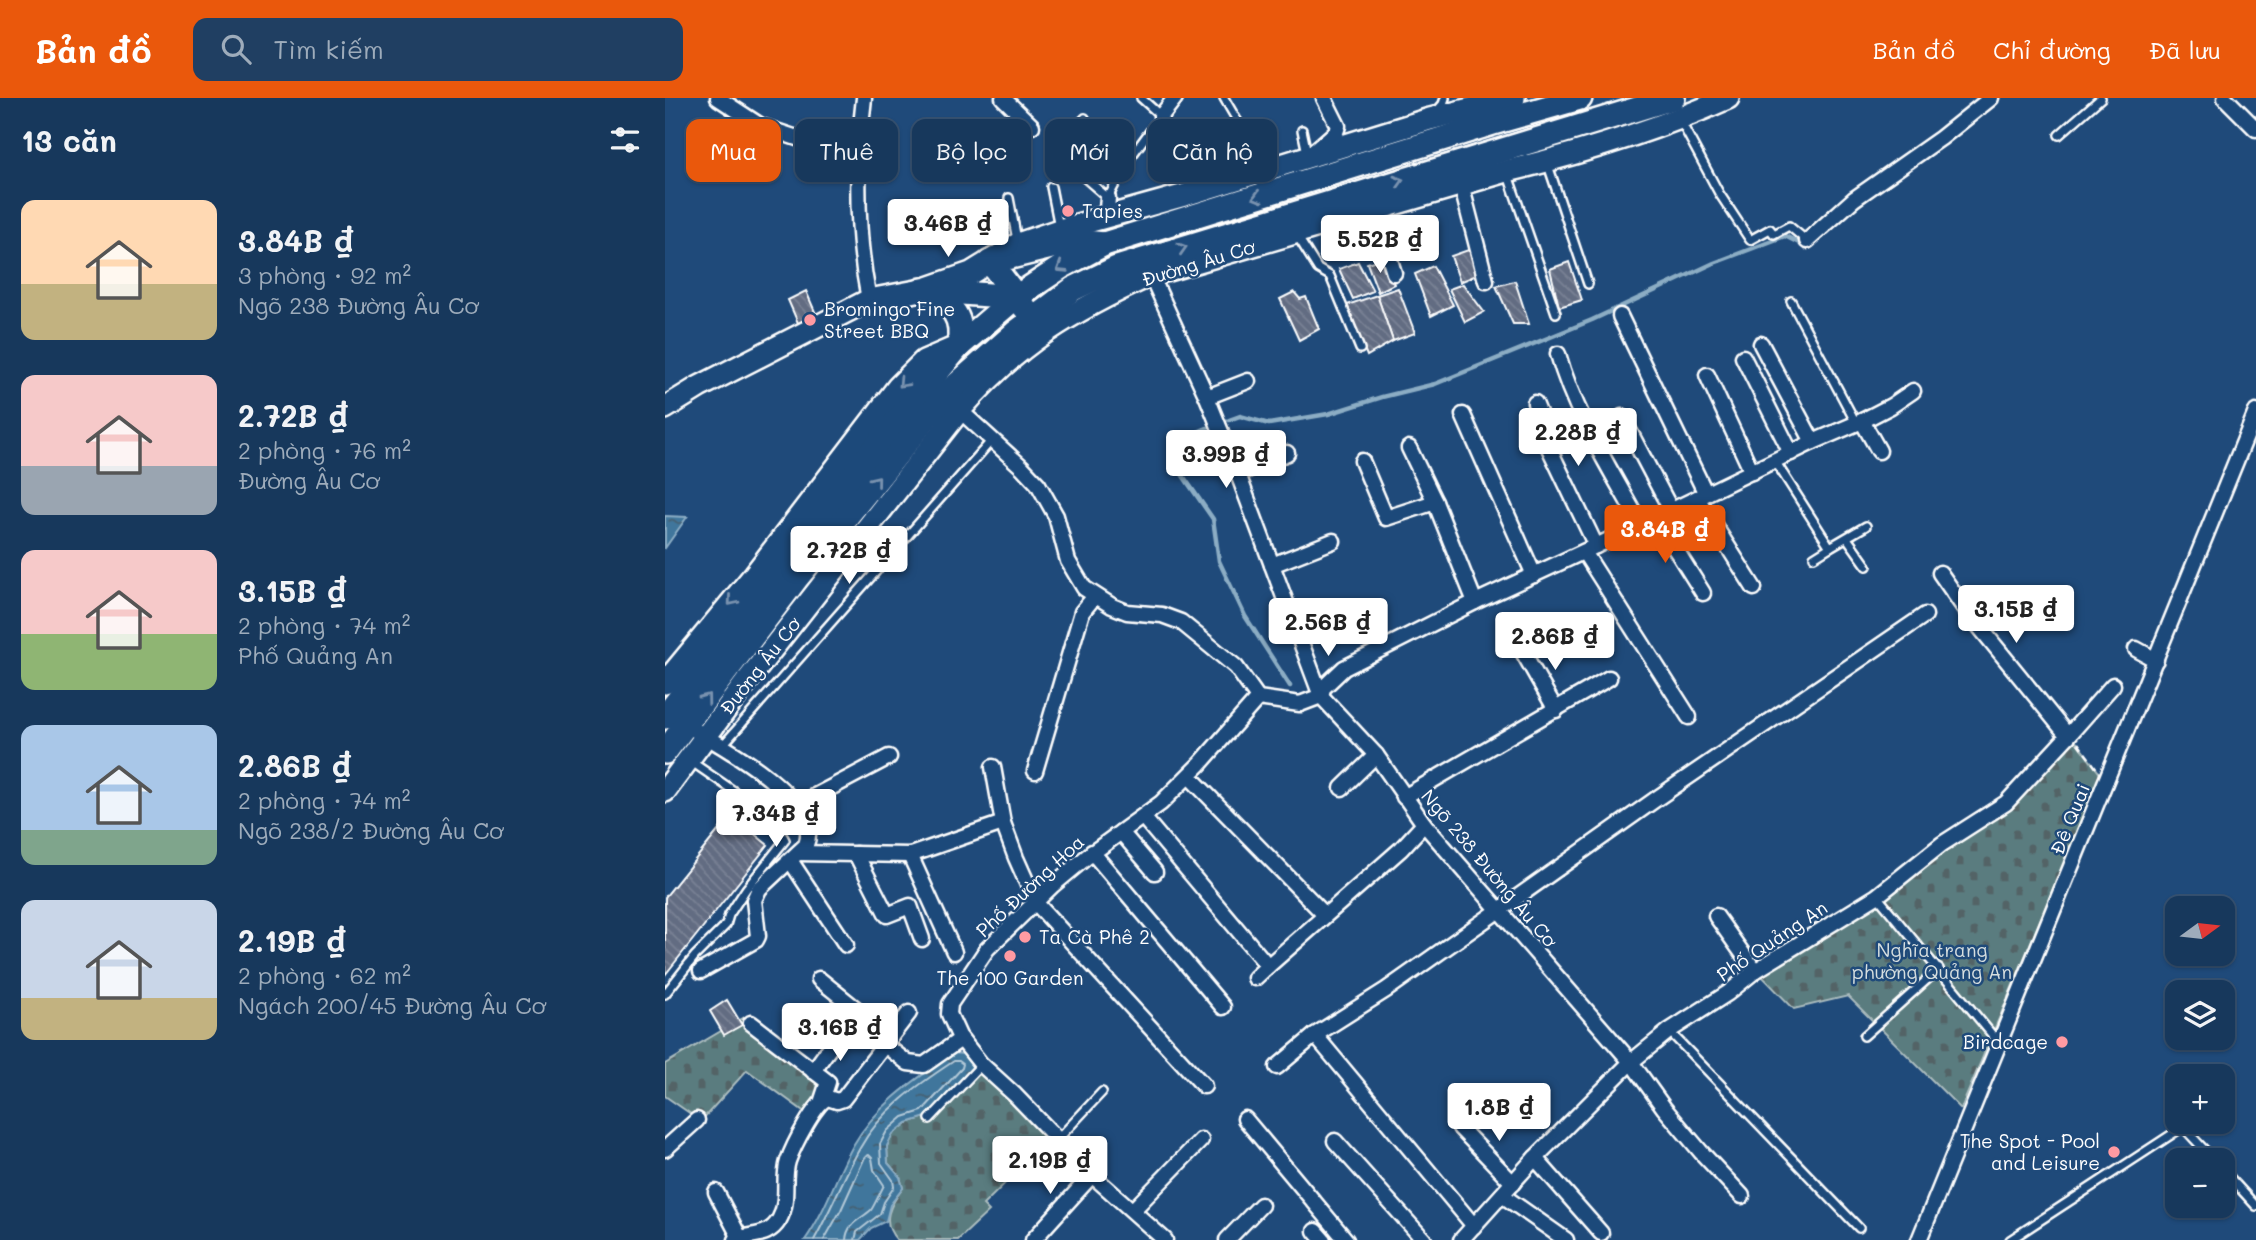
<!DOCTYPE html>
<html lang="vi">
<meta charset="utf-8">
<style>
body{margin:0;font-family:Mali,sans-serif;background:#203f62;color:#f1f3f6;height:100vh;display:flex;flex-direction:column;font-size:26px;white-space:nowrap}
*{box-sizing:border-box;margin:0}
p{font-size:23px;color:#9eacbb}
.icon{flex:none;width:38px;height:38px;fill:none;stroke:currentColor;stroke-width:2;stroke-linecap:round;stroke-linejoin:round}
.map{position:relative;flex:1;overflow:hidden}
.sheet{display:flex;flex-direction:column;background:#17385c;width:665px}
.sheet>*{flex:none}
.top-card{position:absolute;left:21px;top:21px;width:665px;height:63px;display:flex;gap:14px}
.needle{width:46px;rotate:75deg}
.tools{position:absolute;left:1500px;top:798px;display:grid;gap:14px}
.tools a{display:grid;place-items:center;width:70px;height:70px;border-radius:14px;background:#17385c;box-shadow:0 2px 5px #0004,0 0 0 2px #365272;font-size:35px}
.price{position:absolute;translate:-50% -60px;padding:0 16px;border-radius:7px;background:#fff;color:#222;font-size:23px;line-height:46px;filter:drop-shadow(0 2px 4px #0008)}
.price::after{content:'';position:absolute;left:50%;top:42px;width:21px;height:16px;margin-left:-10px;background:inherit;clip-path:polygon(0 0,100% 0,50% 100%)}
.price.active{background:#ea580c;color:#fff}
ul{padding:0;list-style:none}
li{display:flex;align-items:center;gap:21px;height:175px;padding:0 21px}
li span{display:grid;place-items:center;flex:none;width:196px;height:140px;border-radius:14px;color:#555}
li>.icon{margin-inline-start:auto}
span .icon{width:84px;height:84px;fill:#fffc;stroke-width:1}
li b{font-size:30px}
h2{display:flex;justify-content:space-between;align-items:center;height:84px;padding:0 21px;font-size:30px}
.pill{padding:0 24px;border-radius:14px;background:#17385c;box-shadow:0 2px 5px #0004,0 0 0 2px #365272;font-size:24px;line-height:63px}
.pill.active{background:#ea580c;color:#fff}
header{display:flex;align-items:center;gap:42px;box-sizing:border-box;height:98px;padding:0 35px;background:#ea580c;color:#fff}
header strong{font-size:33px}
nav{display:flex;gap:38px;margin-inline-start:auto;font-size:24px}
.search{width:490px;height:63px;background:#203f62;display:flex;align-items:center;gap:18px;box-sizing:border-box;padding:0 24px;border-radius:14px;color:#9eacbb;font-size:26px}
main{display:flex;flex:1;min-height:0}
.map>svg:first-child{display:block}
.cemetery{fill:url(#cemetery-stones);stroke:#acbdbf;stroke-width:2}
.water{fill:url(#water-ripples);stroke:#8cadc4;stroke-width:2}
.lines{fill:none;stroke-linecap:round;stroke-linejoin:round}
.shore{stroke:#b2c8d7;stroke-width:2}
.stream{stroke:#8cadc4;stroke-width:4.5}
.building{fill:url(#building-back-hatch);stroke:#fff;stroke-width:2}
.lane-casing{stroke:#fff;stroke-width:12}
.street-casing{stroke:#fff;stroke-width:19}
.secondary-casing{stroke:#fff;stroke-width:26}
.primary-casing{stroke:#fff;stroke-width:28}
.path{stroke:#fff;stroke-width:2.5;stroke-dasharray:7 5;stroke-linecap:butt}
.lane{stroke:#1f4a7a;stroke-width:7}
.street{stroke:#1f4a7a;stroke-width:14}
.secondary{stroke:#1f4a7a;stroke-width:21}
.primary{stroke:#1f4a7a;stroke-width:23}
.oneway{stroke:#7992af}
.poi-dot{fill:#ff9aa2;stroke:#1f4a7a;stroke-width:2.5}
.labels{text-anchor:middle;stroke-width:5;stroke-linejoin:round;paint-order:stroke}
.poi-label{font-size:19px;fill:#fff;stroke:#1f4a7a;text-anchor:start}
.street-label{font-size:19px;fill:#fff;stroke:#1f4a7a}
.park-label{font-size:19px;fill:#d6dedf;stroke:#1f4a7a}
</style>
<header>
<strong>Bản đồ</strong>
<div class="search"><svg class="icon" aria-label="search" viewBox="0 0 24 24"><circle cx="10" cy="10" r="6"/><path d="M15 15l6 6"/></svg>Tìm kiếm</div>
<nav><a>Bản đồ</a><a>Chỉ đường</a><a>Đã lưu</a></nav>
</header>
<main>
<section class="sheet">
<h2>13 căn<svg class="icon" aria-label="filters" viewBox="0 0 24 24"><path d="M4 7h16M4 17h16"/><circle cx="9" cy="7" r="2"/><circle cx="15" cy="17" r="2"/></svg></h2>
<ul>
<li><span style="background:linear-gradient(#ffd9b3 60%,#c2b280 0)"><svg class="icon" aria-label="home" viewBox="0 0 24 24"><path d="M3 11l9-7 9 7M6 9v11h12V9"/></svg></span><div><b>3.84B ₫</b><p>3 phòng · 92 m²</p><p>Ngõ 238 Đường Âu Cơ</p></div></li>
<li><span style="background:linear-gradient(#f6c9c9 65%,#9aa5b1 0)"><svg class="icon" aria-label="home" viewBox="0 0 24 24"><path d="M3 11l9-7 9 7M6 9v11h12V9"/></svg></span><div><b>2.72B ₫</b><p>2 phòng · 76 m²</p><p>Đường Âu Cơ</p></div></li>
<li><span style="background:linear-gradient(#f6c9c9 60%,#8fb573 0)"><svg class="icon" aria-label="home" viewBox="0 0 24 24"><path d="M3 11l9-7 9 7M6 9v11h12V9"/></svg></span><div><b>3.15B ₫</b><p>2 phòng · 74 m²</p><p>Phố Quảng An</p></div></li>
<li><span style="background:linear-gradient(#a9c7e8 75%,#7fa58c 0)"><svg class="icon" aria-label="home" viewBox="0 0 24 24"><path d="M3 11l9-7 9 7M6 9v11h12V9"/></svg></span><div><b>2.86B ₫</b><p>2 phòng · 74 m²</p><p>Ngõ 238/2 Đường Âu Cơ</p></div></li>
<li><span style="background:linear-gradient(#c9d6e8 70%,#c2b280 0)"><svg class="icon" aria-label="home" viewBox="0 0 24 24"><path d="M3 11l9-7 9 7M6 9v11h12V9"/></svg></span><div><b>2.19B ₫</b><p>2 phòng · 62 m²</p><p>Ngách 200/45 Đường Âu Cơ</p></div></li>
</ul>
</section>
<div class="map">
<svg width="1591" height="1142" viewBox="0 0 1591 1142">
<defs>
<pattern id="cemetery-stones" width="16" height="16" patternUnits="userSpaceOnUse" patternTransform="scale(1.75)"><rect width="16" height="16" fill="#5a7b7f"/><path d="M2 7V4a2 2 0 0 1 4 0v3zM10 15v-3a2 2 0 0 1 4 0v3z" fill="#536466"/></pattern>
<pattern id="water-ripples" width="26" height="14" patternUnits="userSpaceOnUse" patternTransform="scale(1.75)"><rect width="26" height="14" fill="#3f769c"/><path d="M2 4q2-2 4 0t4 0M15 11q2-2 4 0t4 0" fill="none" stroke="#465f70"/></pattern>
<pattern id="building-back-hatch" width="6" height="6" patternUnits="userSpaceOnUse" patternTransform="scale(1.75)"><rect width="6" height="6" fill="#626c82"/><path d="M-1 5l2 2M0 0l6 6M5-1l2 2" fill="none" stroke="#7a8295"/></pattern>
</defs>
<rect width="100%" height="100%" fill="#1f4a7a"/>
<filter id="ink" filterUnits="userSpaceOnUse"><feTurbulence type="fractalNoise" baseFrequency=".0143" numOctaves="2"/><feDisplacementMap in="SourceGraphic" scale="14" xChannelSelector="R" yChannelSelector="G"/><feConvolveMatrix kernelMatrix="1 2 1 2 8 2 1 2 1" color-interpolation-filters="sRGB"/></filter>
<g filter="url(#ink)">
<g class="cemetery">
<path d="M1407 638 1436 677 1296 1011 1183 898 1129 911 1093 874 1316 730 1338 712Z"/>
<path d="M80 919 163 981 141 1015 82 972 36 1023 0 998V966Z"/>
<path d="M309 967 385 1041 318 1107 324 1113 293 1142H232C215 1124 225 1107 238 1090L235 1079 223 1065 222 1048 228 1036 242 1025 261 1019Z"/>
</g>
<g class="water">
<path d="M0 418 22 419 0 450Z"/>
<path d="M288 955 298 956 309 967 261 1019 242 1025 228 1036 222 1048 223 1065 235 1079 238 1090 225 1107 221 1123 206 1130 195 1142H140C161 1113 171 1077 189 1046 212 1006 252 981 288 955Z"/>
</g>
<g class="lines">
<g class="shore">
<path d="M149 1142C166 1112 178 1080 195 1050 215 1013 254 986 289 963H294L298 966 297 970 257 1013 238 1019 222 1033 215 1046 216 1065 228 1082 229 1089 219 1104 215 1116 192 1134 190 1142"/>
<path d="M159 1142 176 1112 200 1059 204 1057 207 1060 209 1072 219 1087C216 1093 208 1110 206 1112 195 1122 182 1125 181 1142"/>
</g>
<g class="stream">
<path d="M1187 112 1213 92"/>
<path d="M564 322 575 318 604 326 663 316 717 299 770 286 927 222 1049 165 1120 138 1140 148"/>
<path d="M542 330 506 345 514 372 548 421 554 463 580 518 625 588"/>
</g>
</g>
<g class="building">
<path d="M708 127 715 146 690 156 682 134Z"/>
<path d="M812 149 819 174 795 184 786 158Z"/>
<path d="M717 160 729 186 713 194 702 165Z"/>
<path d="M693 164 708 193 688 201 674 171Z"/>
<path d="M904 164 917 202 894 209 885 171Z"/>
<path d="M768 168 788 207 766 218 750 176Z"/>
<path d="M850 183 864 226H848L831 188Z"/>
<path d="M798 186 819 214 800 224 784 191Z"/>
<path d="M733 190 750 235 728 243 712 197Z"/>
<path d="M141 193 154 223 136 232 123 202Z"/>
<path d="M629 194 635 201 641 199 654 231 634 242 615 201Z"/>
<path d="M712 197 728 243 702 258 682 207Z"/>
<path d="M66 717 103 747 0 877V799Z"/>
<path d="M62 902 77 927 59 937 45 913Z"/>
</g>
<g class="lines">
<g class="lane-casing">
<g id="lane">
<path d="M559 0 573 24 594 73"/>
<path d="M771 14 778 6 780 0"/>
<path d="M420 20 389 53 443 100 460 67 496 18 476 0"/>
<path d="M1015 22 1054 95 1085 142 1105 131 1109 136 1124 128 1142 143"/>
<path d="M637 32 642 55"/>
<path d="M1394 37 1436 0"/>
<path d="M560 55 570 80"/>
<path d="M882 64 923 186"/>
<path d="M843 77 891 215"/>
<path d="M386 89 394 129"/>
<path d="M344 100 352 142"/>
<path d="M631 136 653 171 665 178 695 251"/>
<path d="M1126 203 1191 325"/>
<path d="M1110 363 1165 449 1201 428"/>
<path d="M1182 440 1202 468"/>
<path d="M1149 459 1165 449"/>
<path d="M57 648 327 342"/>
<path d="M1212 798 1334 945"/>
<path d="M0 896 30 858 61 827 64 817 81 791 120 742C106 714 53 683 27 664"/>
<path d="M1004 933 1194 1130"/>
<path d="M1199 938 1274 871"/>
<path d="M265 1021 316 967"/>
<path d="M393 1041 437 994"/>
<path d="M1558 1072 1591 1108"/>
<path d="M1345 1142 1518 1029 1549 1062"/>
</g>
</g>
<g class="street-casing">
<g id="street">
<path d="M53 0 96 28 135 41 193 52"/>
<path d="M199 0C191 65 191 137 204 202"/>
<path d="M338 0 367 28"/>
<path d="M1560 0 1591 31"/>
<path d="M496 18 510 0"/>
<path d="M646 56 671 34 673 28 659 0"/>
<path d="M796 86 821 183"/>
<path d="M710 112 729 175"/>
<path d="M441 120 443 100"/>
<path d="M1142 143 1189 101 1276 40 1326 0"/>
<path d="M486 177 542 299 573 376 656 598 711 657 759 726 966 964 999 1010 1036 1054 1077 1098"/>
<path d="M955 218 1041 396"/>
<path d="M1096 246 1148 344"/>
<path d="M893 256C910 317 946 372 976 427"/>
<path d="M1078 259 1126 355"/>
<path d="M1042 277 1087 374"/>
<path d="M542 299 583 283"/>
<path d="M870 305 884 339V350L931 448"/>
<path d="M290 308 357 369 373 386 391 418 403 463 419 490 447 508 462 514 497 517 516 524 571 569 593 600 635 606 656 598 658 590 679 570 810 504 976 427 1148 344 1197 323 1226 308 1248 293"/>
<path d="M798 317 869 477"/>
<path d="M957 319 1006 412"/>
<path d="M1197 323 1214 353"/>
<path d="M744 350 770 404 810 504"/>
<path d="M697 363 721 420 770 404"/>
<path d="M573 376 622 355"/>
<path d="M1032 400 1089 490"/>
<path d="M991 420 1038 495"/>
<path d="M919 454 1024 619"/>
<path d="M607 467 668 443"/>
<path d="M1275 475 1300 511 1403 638"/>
<path d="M1471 551 1491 562"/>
<path d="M858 554 891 612"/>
<path d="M21 627C53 645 159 702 141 747L94 791 89 802 93 838 91 842 36 873"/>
<path d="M328 669 338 725 351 760 371 805 539 988"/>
<path d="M370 673 417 514 430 498"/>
<path d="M524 678 660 817"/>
<path d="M677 690 711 657"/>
<path d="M739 699 944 580"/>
<path d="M131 708 224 659"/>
<path d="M478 719 603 868 736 751 759 726"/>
<path d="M456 734 490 774"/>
<path d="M427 754 558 909"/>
<path d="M133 755 245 757 338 725"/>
<path d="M191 756 222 817 245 808 257 841"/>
<path d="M245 757 289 854"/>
<path d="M125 762 181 847"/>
<path d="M1051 818 1090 873"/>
<path d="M590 880 603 868"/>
<path d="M154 881 226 939"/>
<path d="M86 925 163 984 157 1002"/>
<path d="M650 937 809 1128"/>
<path d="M220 947 243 965 259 967 296 941"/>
<path d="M612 969 650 937 721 892 991 701 1260 517"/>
<path d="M148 973 174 937"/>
<path d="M580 1021 681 1142"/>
<path d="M795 1030 848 1085"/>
<path d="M670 1043 759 1142"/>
<path d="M0 1051 32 1022"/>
<path d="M870 1060 936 1135"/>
<path d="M51 1094 75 1140"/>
<path d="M837 1097 901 1142"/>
<path d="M468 1112 536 1042"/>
<path d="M650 1133 658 1142"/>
<path d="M71 1142C87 1135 103 1140 114 1122 125 1103 117 1081 123 1063 128 1049 150 1004 163 1000L172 1003 178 1001 244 915"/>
<path d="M368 1142 427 1077"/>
<path d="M500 1142 427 1077 350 997 316 966 294 938 284 916 285 906 322 851 388 787 423 758 496 705 535 666 593 600"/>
<path d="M562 1142 596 1107"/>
<path d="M796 1142 870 1060 966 964 1004 933 1063 895 1090 873 1212 798 1277 746 1341 705 1403 638 1448 587"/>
<path d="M1254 1142 1591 314"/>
</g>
</g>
<g class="secondary-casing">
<g id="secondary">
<path d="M0 310 34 289 204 202 257 192 306 175 353 146 394 132 520 97 765 21 849 0"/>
<path d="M0 585 90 476 233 289 259 263 294 248"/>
<path d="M0 693 82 583 294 313C351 246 407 213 486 177L842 73C917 55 992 32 1063 0"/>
</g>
</g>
<g class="primary-casing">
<g id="primary">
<path d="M257 192 351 199"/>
<path d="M263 195C288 207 299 219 294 248"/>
<path d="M360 210 325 164 411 143 439 146"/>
<path d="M0 619 205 355 294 248 351 199 398 168 439 146 828 25 915 0"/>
<path d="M0 654 131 481 281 296 350 235 408 191 452 170 1008 0"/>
</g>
</g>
<path class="path" d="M1413 645 1432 671"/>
<use href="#lane" class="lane"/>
<use href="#street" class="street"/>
<use href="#secondary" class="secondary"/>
<use href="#primary" class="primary"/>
</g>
<defs><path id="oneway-chevron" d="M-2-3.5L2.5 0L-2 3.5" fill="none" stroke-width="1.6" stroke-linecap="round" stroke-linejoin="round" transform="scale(1.75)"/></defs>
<g class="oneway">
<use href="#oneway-chevron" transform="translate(734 83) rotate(-17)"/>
<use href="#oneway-chevron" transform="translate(592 99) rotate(163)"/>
<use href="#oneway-chevron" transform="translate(517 150) rotate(-17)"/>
<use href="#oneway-chevron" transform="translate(396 170) rotate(148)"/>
<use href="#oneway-chevron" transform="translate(238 285) rotate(133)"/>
<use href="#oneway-chevron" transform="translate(211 382) rotate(-51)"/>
<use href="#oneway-chevron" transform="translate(67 503) rotate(130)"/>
<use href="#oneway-chevron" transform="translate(41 600) rotate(-53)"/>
</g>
</g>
<g class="poi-dot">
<circle cx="403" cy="113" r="7"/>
<circle cx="145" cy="222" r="7"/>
<circle cx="360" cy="839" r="7"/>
<circle cx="345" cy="858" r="7"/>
<circle cx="1397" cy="944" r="7"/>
<circle cx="1449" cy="1054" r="7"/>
</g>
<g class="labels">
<g class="poi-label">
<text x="417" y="120">Tapies</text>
<text x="159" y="218">Bromingo Fine<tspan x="159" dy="22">Street BBQ</tspan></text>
<text x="374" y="846">Ta Cà Phê 2</text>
<text x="345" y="887" text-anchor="middle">The 100 Garden</text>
<text x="1383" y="951" text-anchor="end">Birdcage</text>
<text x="1435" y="1050" text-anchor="end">The Spot - Pool<tspan x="1435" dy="22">and Leisure</tspan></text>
</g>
<g class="street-label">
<text transform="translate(533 165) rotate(-17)" y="7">Đường Âu Cơ</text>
<text transform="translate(95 568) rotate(-52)" y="7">Đường Âu Cơ</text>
<text transform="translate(1405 721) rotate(-68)" y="7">Đê Quai</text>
<text transform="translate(824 770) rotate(50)" y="7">Ngõ 238 Đường Âu Cơ</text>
<text transform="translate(365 788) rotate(-43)" y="7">Phố Đường Hoa</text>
<text transform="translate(1107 843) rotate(-34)" y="7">Phố Quảng An</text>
</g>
<g class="park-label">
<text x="1267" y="859">Nghĩa trang<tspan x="1267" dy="22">phường Quảng An</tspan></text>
</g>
</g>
</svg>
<div class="tools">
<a><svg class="needle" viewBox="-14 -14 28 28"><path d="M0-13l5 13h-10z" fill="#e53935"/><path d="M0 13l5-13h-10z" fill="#9eacbb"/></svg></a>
<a><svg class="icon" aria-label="layers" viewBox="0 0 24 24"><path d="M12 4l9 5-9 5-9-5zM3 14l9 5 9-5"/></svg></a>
<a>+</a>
<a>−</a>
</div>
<b class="price" style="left:283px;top:161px">3.46B ₫</b>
<b class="price" style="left:715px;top:177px">5.52B ₫</b>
<b class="price" style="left:913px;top:370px">2.28B ₫</b>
<b class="price" style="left:561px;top:392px">3.99B ₫</b>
<b class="price active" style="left:1000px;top:467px">3.84B ₫</b>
<b class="price" style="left:184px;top:488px">2.72B ₫</b>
<b class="price" style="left:1351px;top:547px">3.15B ₫</b>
<b class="price" style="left:663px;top:560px">2.56B ₫</b>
<b class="price" style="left:890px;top:574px">2.86B ₫</b>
<b class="price" style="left:111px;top:751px">7.34B ₫</b>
<b class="price" style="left:175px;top:965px">3.16B ₫</b>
<b class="price" style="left:834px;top:1045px">1.8B ₫</b>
<b class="price" style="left:385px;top:1098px">2.19B ₫</b>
<div class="top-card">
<a class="pill active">Mua</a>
<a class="pill">Thuê</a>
<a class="pill">Bộ lọc</a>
<a class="pill">Mới</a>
<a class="pill">Căn hộ</a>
</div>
</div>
</main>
